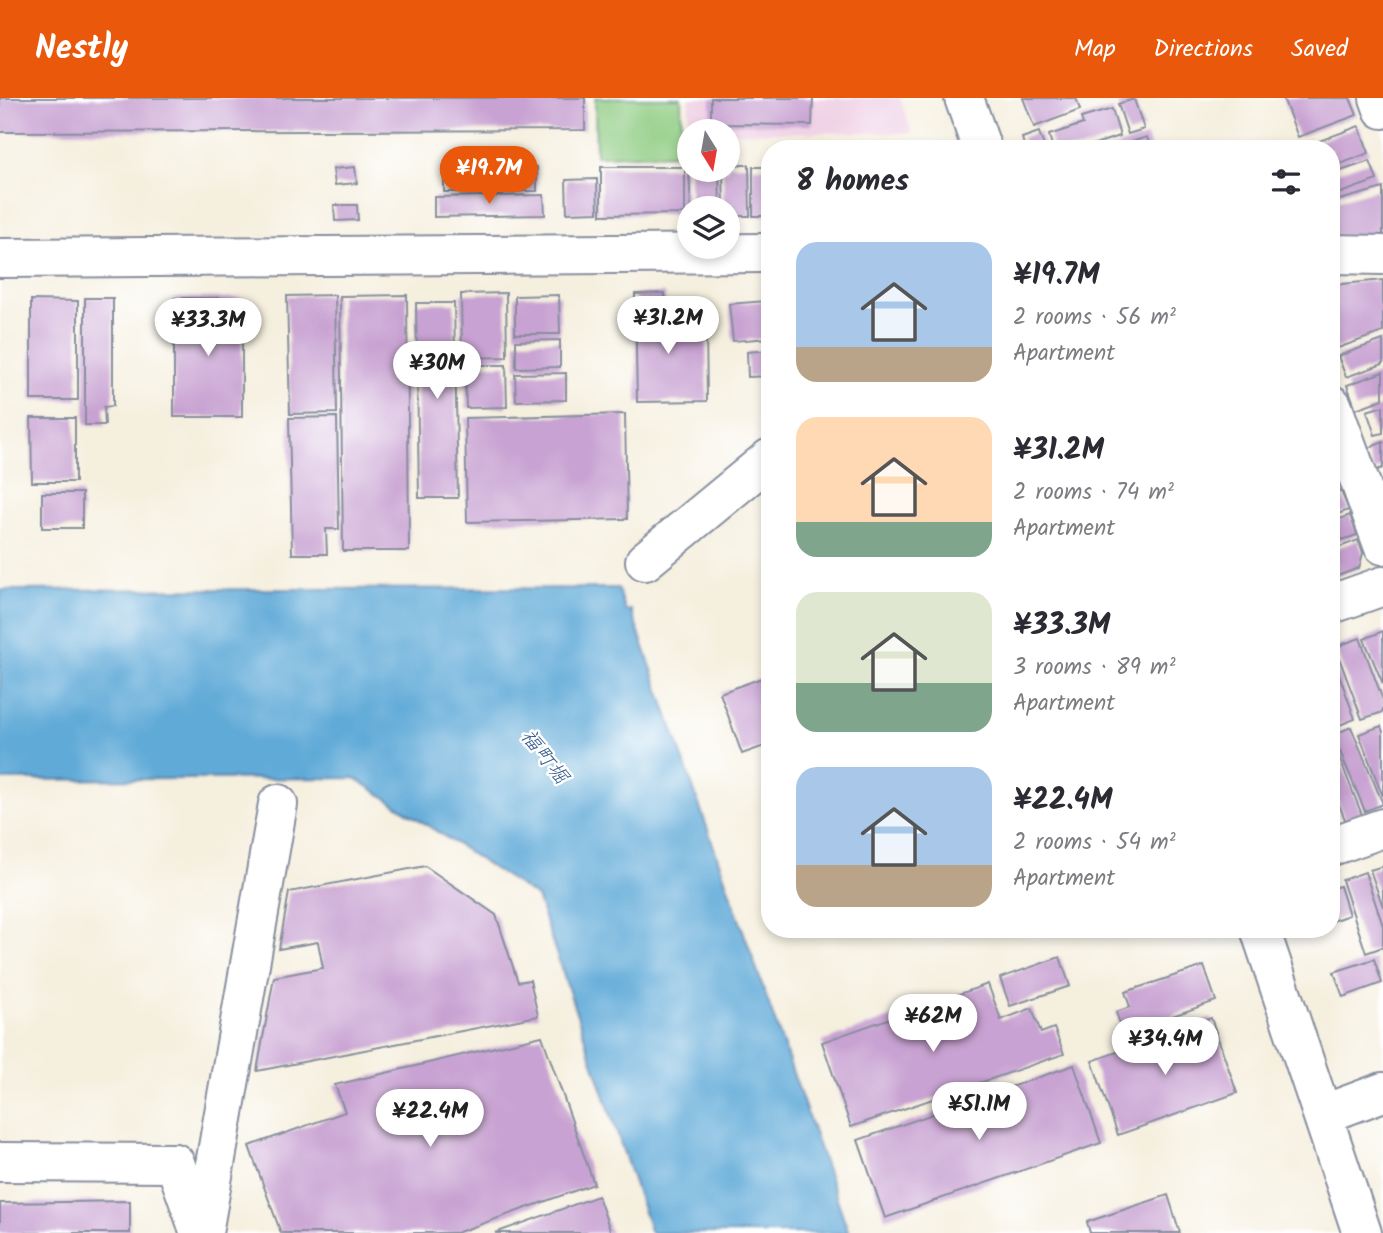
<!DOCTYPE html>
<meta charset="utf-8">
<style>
body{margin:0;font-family:Kalam,"Klee One",sans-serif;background:#f2f2f3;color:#2b2b33;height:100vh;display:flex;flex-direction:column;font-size:26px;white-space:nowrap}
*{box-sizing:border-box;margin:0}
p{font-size:23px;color:#7c7c81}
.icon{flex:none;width:38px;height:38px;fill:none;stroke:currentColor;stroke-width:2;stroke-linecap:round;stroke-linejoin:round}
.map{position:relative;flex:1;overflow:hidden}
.sheet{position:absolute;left:761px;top:42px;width:579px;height:798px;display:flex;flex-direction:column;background:#fff;border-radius:28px;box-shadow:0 4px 10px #0003}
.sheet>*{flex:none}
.needle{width:46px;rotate:169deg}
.tools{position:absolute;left:677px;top:21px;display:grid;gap:14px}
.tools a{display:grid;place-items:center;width:63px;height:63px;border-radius:50%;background:#fff;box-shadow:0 4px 10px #0003;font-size:35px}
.price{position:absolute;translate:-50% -60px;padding:0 16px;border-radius:24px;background:#fff;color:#222;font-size:23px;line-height:46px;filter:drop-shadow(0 2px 4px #0008)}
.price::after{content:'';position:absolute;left:50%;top:42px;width:21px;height:16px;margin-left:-10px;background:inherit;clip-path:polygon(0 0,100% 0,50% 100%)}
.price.current{background:#ea580c;color:#fff}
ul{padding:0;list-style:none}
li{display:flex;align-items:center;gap:21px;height:175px;padding:0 35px}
li span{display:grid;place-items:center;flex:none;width:196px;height:140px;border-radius:21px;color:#555}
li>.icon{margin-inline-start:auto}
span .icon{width:84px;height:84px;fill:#fffc;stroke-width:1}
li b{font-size:30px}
h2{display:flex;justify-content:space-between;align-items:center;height:84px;padding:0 35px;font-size:30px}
header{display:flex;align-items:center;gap:42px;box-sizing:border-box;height:98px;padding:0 35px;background:#ea580c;color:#fff}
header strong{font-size:33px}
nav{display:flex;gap:38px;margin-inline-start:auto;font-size:24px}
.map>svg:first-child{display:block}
.built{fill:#efd0e5}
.green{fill:#8fcc82;stroke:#557e70;stroke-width:2}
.water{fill:#60aad8;stroke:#3e6c9b;stroke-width:2}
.building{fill:#c8a2d2}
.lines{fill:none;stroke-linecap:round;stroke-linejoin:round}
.minor-casing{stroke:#888f9e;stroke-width:42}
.minor{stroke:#fff;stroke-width:38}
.labels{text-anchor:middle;stroke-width:5;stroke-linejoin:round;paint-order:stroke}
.water-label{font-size:21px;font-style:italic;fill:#335a89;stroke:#fff}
</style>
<header>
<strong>Nestly</strong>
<nav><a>Map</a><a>Directions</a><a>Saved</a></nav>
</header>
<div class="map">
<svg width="1383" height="1135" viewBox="0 0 1383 1135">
<rect width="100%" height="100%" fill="#fff"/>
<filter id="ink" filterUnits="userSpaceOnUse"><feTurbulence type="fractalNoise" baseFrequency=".0143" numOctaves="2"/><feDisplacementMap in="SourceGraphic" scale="14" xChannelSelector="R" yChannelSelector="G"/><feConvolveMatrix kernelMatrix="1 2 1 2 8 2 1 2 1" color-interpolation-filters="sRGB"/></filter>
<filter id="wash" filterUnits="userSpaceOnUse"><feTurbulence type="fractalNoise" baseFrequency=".00686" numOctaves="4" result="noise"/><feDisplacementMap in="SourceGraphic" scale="28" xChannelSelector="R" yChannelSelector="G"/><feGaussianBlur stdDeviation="1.57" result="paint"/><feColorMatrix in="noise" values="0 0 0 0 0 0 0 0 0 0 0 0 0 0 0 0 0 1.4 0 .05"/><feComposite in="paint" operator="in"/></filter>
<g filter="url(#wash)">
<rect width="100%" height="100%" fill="#f5efde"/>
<path class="built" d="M689 0H900L912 35 688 34Z"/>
<path class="green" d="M595 0H681L682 56 596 58Z"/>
<path class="water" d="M618 490 626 513 631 512 849 1135H651L537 799 355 680 0 682V492Z"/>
<g id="blocks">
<g class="building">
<path d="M0 0H585V32L0 34Z"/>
<path d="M711 0H813L812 27 711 26Z"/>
<path d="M1023 0H1076L1080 12 1034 29Z"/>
<path d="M1283 0H1350L1357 17 1298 39Z"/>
<path d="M1134 1 1144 31 1128 36 1118 6Z"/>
<path d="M1112 11 1120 38 1079 51H1053L1049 37 1083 26 1081 20Z"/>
<path d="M1359 28 1369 55 1332 69V51H1322L1319 43Z"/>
<path d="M1039 34 1045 51H1025L1022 40Z"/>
<path d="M1147 39 1151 51H1111V50Z"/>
<path d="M1313 43 1315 51H1292V50Z"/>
<path d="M1370 63 1377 82 1338 96 1332 76Z"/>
<path d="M728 67H749L750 118H728V110H724L723 72H728Z"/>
<path d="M355 69 357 85 335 87 333 71Z"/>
<path d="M537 69V93L444 94V70Z"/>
<path d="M601 69H685V116L601 117Z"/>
<rect x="753" y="69" width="17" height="49"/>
<path d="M689 72H719L720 110H691Z"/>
<path d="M597 81 598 114 567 115 566 82Z"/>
<path d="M1383 90V140L1332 137V104Z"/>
<path d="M544 97 545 117 434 119V99Z"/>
<path d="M334 107H357L358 122 335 123Z"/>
<path d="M1383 182V234L1332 252V187Z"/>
<path d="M506 195 507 259 462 260 461 196Z"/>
<path d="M665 195 666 231 706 230 707 303 637 304 635 196Z"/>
<path d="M335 197 337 315 290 316 287 198Z"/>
<path d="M407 197 409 453H343L340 198Z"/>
<path d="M559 197 560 236H515V198Z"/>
<path d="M85 200H113V308L104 309 105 327H85Z"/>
<rect x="174" y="200" width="68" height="119"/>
<path d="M31 202 78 203V302H31Z"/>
<path d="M766 203 769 240 733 243 729 206Z"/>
<path d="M416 205H454L458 400H419Z"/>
<path d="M560 242V269L516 270V243Z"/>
<path d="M1383 242V266L1346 279 1338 258Z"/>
<path d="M770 252V278L748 279 747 254Z"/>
<path d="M465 267H506L507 309 466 310Z"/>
<path d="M1383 274V301L1356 311 1347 287Z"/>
<path d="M566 275V302L516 303 515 276Z"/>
<path d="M1383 308V335L1375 337 1367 313Z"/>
<path d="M625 316 627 421 467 424 465 320Z"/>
<path d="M337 319 339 431H326L327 456H292L289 320Z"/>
<path d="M31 320H75V384H32Z"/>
<path d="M1383 344V370L1374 373 1366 351Z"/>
<path d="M770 387V408L764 392Z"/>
<path d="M1341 393 1349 412 1332 418V396Z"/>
<rect x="42" y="395" width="40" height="35"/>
<path d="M1350 417 1357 437 1332 445V424Z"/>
<path d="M1358 442 1363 455 1359 470 1332 480V452Z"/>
<path d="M1383 533V586L1364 541Z"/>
<path d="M1360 540 1383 602V614L1362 621 1335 549Z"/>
<path d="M1332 557 1355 621 1332 630Z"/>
<path d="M770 577V646L742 656 720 595Z"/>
<path d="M1381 628 1383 634V699L1359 636Z"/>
<path d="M1351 629 1383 706 1365 713 1333 637Z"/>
<path d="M1335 649 1362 717 1346 724 1332 689V651Z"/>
<path d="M425 768 496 817 518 884 530 882 538 918 257 973 274 879 323 870 318 844 279 851 289 794Z"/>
<path d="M1383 768V809L1370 772Z"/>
<path d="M1365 774 1383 828V849L1366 855 1342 782Z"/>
<path d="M1340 788 1349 817 1332 823V790Z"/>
<path d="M1060 859 1070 888 1010 908 1000 880Z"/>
<path d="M1374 861 1382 885 1343 899 1334 874Z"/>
<path d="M1204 868 1216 903 1123 935 1116 914 1130 909 1125 894Z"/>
<path d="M988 886 1001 922 1032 910 1041 935 1054 930 1064 956 851 1029 822 944Z"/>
<path d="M1211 920 1237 995 1118 1037 1092 963Z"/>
<path d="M542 938 594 1086 456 1135H281L249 1048 345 1014 335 987Z"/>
<path d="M1074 967 1101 1045 885 1120 858 1042Z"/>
<path d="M1168 1097 1180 1135H1090L1087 1124Z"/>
<path d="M598 1098 611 1135H495Z"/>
<path d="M130 1103V1135H0V1105Z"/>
</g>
</g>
</g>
<g filter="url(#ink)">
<use href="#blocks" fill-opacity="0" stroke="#888f9e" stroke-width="2"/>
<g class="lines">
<g class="minor-casing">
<g id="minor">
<path d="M964 0 982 51"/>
<path d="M1379 0 1383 11"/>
<path d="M1332 156 1383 157"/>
<path d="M0 160 770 155"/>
<path d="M1332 307 1383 447"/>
<path d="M645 463 770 360"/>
<path d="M1332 506 1383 488"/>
<path d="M1332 748 1383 730"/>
<path d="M1260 831 1362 1135"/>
<path d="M1324 1016 1383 994"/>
<path d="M0 1064 175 1065 200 1135"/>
<path d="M203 1135 278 706"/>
</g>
</g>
<use href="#minor" class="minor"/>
</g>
</g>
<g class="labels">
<g class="water-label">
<text transform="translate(545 658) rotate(52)" y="7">福町堀</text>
</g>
</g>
</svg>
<div class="tools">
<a><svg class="needle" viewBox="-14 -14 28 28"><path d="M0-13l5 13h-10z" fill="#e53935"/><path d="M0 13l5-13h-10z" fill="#7c7c81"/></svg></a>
<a><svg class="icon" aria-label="layers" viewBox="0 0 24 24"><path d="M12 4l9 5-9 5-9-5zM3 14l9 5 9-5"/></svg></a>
</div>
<b class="price current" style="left:489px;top:108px">¥19.7M</b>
<b class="price" style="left:668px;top:258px">¥31.2M</b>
<b class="price" style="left:208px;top:260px">¥33.3M</b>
<b class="price" style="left:437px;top:303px">¥30M</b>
<b class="price" style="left:933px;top:956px">¥62M</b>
<b class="price" style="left:1165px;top:979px">¥34.4M</b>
<b class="price" style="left:979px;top:1044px">¥51.1M</b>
<b class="price" style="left:430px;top:1051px">¥22.4M</b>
<section class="sheet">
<h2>8 homes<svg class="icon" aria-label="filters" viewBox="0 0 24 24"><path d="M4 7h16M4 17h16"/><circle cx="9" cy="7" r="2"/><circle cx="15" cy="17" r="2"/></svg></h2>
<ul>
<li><span style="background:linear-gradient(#a9c7e8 75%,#b9a48a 0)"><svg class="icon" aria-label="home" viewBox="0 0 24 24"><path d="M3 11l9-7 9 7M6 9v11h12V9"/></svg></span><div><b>¥19.7M</b><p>2 rooms · 56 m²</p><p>Apartment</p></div></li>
<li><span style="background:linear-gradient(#ffd9b3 75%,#7fa58c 0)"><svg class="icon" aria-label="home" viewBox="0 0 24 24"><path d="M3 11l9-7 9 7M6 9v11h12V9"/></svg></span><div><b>¥31.2M</b><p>2 rooms · 74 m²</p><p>Apartment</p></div></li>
<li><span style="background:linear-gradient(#dfe7d0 65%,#7fa58c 0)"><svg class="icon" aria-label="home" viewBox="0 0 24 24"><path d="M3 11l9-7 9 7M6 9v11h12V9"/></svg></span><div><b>¥33.3M</b><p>3 rooms · 89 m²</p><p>Apartment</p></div></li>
<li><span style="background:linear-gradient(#a9c7e8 70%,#b9a48a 0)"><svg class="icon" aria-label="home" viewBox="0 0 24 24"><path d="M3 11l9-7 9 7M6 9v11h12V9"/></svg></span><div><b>¥22.4M</b><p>2 rooms · 54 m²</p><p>Apartment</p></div></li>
</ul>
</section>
</div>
